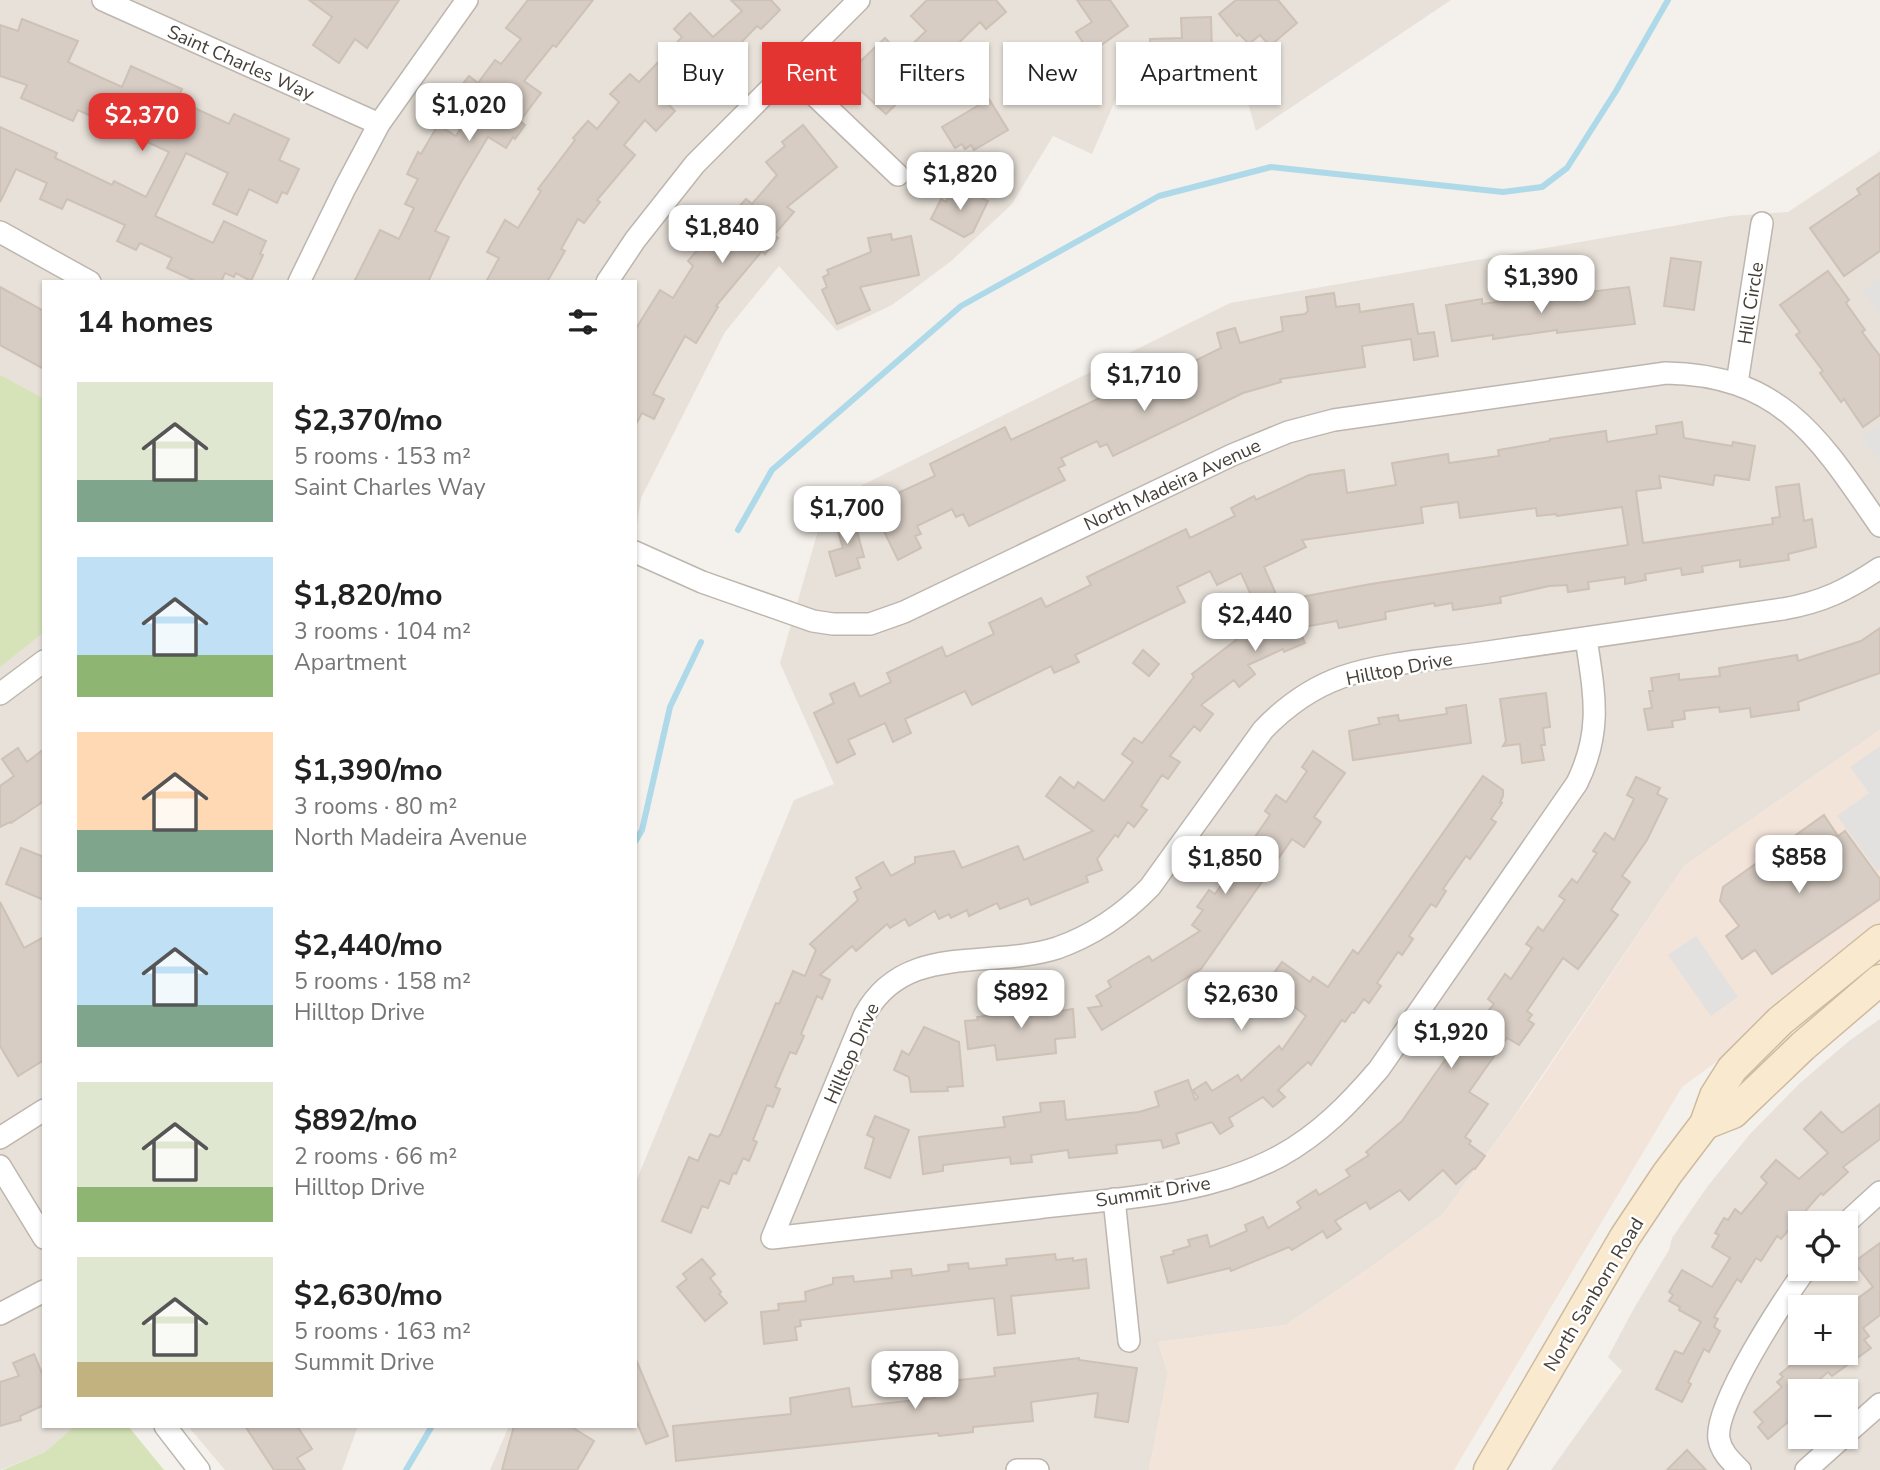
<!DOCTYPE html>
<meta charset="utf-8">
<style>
body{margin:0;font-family:"Nunito Sans",sans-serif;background:#f6f6f6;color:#222;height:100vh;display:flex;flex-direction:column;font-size:26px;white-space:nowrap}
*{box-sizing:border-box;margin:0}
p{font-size:23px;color:#767676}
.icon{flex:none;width:38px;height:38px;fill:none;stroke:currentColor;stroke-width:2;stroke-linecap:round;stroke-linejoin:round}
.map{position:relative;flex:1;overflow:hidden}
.side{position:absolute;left:42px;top:280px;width:595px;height:1148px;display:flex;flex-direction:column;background:#fff;border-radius:0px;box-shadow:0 2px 5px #0004}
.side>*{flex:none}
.banner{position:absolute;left:658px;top:42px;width:665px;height:63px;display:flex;gap:14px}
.tools{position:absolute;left:1788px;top:1211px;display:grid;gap:14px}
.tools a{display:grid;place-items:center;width:70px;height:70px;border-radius:0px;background:#fff;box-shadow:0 2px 5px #0004;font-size:35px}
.price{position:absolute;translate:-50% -60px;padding:0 16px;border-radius:14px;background:#fff;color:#222;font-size:23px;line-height:46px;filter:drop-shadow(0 2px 4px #0008)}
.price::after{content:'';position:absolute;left:50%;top:42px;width:21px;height:16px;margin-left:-10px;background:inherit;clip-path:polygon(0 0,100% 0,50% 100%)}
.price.on{background:#e33432;color:#fff}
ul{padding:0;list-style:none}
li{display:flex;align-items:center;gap:21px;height:175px;padding:0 35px}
li span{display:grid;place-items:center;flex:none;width:196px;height:140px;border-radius:0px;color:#555}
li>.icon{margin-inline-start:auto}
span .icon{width:84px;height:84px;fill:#fffc;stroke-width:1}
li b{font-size:30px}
h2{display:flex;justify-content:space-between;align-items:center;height:84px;padding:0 35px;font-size:30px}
.tag{padding:0 24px;border-radius:0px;background:#fff;box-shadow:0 2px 5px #0004;font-size:24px;line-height:63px}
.tag.on{background:#e33432;color:#fff}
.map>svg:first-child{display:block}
.residential{fill:#e7e1d9;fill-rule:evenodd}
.commercial{fill:#f3e4d9}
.green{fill:#d6e3b8}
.parking{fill:#e3e1df}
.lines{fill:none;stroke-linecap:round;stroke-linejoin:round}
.stream{stroke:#aed9e9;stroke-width:6}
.building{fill:#d7cdc4;stroke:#cec1b5;stroke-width:2;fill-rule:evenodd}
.minor-casing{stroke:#beb6ae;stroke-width:24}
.secondary-casing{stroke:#cebb9f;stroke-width:33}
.minor{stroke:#fff;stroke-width:21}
.secondary{stroke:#f9e9cf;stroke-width:30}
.labels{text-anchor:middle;stroke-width:5;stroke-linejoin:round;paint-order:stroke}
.street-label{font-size:19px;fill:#474039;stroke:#fff}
</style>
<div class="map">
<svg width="1880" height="1470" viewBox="0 0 1880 1470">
<rect width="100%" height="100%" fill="#f4f0eb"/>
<g class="residential">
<path d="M0 0H1451L1256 131 1244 89 1214 82H1123L1092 154 1053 136 1012 204 950 262 892 305 837 331 779 266 725 332 641 498 635 538V282H44V1426H75L45 1452 0 1470Z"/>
<path d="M1880 151V730L1684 866 1513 1118 1442 1215 1368 1269 1286 1325 1158 1342 1168 1373 1149 1470H490L509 1426H635V1184L794 800 834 784 780 663 826 503 1230 303 1730 216 1788 212Z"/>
<path d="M1880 1019V1470H1551L1622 1371 1608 1357 1633 1310 1669 1250 1672 1238 1707 1187 1750 1134 1800 1083 1849 1041ZM1801 1223H1846V1269H1801ZM1801 1307H1846V1353H1801ZM1801 1391H1846V1437H1801Z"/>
<path d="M188 1426H358L342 1470H225Z"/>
</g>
<path class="commercial" d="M1880 730V942L1682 1087 1454 1470H1149L1168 1373 1158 1342 1286 1325 1368 1269 1442 1215 1531 1094 1684 866Z"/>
<g class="green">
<path d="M0 375 44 399V632L0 667Z"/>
<path d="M75 1426H128L164 1470H2L45 1452Z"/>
</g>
<g class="parking">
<path d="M1880 278V314L1863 290Z"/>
<path d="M1880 424V462L1861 437Z"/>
<path d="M1880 746V869L1877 871 1837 816 1869 793 1850 767Z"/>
<path d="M1696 936 1738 997 1711 1016 1668 955Z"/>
</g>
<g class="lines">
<g class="stream">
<path d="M738 530 772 470 961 306 1159 196 1271 167 1503 192 1542 187 1567 168 1616 91 1668 0"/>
<path d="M635 842 642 830 670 707 701 642"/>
<path d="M406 1470 432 1426"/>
</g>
</g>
<g class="building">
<path d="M309 0H399L367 48 355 39 339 63 313 45 332 17Z"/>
<path d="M528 0H593L556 47 553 45 524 81 541 93 520 121 525 125 515 139 513 137 506 148 488 137 461 182 435 231 449 237 428 282H354L380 230 399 239 414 208 405 204 418 179 407 174 418 152 421 154 438 125 456 136 473 108 455 94 469 76 478 83 495 60 501 64 521 39 506 28Z"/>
<path d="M731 0H771L780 10 761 29 757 26 711 74 700 63 672 91 664 100 675 111 656 131 645 120 624 145 635 155 597 200 600 202 584 223 578 219 561 249 565 251 547 282H486L499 258 487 252 505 220 518 228 541 191 538 189 575 140 573 138 588 121 597 129 619 102 610 94 630 74 639 82 670 50 682 37 674 29 690 13 713 37 742 11Z"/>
<path d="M927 0H996L1006 12 986 29 980 22 886 114 845 76 885 38 901 55 926 31 911 16Z"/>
<path d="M1077 0H1110L1128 26 1090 53 1076 32 1092 22Z"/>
<path d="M1236 0H1278L1297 23 1270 46 1260 35 1249 44 1239 34 1237 36 1219 14Z"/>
<path d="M1211 17 1212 54H1200L1201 73 1151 75 1150 39 1182 38 1181 18Z"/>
<path d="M22 19 78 41 68 62 102 78 122 87 131 66 182 89 177 100 229 124 234 114 289 139 279 160 299 169 287 194 282 192 277 203 249 189 237 215 213 204 228 173 186 153 155 216 213 243 224 221 266 241 260 254 263 255 251 281 236 273 234 277 225 273 221 282H197L167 268 172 258 140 243 136 250 117 241 125 225 67 199 62 209 40 199 47 183 16 169 0 202V127L57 153 55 158 112 185 114 181 146 197 169 152 78 110 73 121 21 98 27 85 0 76V25L18 31Z"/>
<path d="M989 99 1008 130 974 150 971 145 965 149 962 144 955 148 942 127Z"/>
<path d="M803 125 837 167 787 207 794 212 774 235 778 238 765 254 762 251 716 306 718 307 696 343 685 336 653 394 664 399 654 419 642 413 635 426V330L660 290 673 298 693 266 688 261 704 242 697 236 712 219 721 227 746 199 752 204 777 175 766 162 785 146 782 142Z"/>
<path d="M1880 173V251L1844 276 1810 228 1860 194 1857 189Z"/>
<path d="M954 185 988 201 973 232 964 237 931 219 941 199 946 202Z"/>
<path d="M891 234 892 240 911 236 919 275 860 287 870 310 837 324 822 290 827 287 823 277 829 274 827 270 871 252 868 238Z"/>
<path d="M1671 258 1701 262 1694 310 1664 306Z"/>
<path d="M1828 271 1849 300 1846 303 1865 330 1862 332 1880 356V415L1863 427 1844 399 1841 402 1820 373 1823 371 1796 335 1800 332 1780 305Z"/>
<path d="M0 287 44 311V369L0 345Z"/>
<path d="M1629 287 1635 324 1557 333V330L1493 339V335L1452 341 1446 305 1482 299V304L1523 298 1524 300Z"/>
<path d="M1334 293 1336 307 1359 304 1360 312 1413 304 1418 334 1434 332 1438 356 1414 360 1411 339 1362 346 1365 367 1280 379 1281 382 1243 393 1113 456 1107 444 1100 447 1097 441 1061 458 1065 465 1058 468 1065 480 969 526 963 514 956 517 952 509 917 526 921 534 915 536 921 548 898 560 872 507 887 503 885 499 935 476 930 464 1005 427 1011 440 1180 360 1183 367 1221 348 1217 333 1235 328 1240 343 1283 331 1281 317 1305 314 1308 311 1306 297Z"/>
<path d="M1682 422 1684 438 1732 446 1733 442 1755 446 1749 480 1715 475 1713 485 1659 476 1661 488 1636 491 1643 543 1773 524 1772 518 1780 517 1776 487 1799 484 1804 521 1812 519 1816 547 1788 554 1789 560 1740 567V560L1702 566 1703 572 1682 575 1681 568 1645 574 1646 580 1625 584V577L1588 582 1589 589 1568 592 1567 585 1549 586 1500 597 1501 603 1453 610 1452 603 1435 606 1434 603 1385 612 1386 619 1339 628 1337 621 1298 628 1305 643 1284 652 1283 649 1248 665 1255 674 1239 687 1234 680 1201 705 1213 714 1200 731 1194 726 1170 756 1180 762 1168 779 1162 775 1141 806 1147 810 1134 827 1128 822 1118 837 1115 835 1097 859 1102 870 1086 876 1088 882 1031 905 1028 898 1000 909 997 903 969 916 967 910 951 918 949 914 939 919 935 911 909 926 905 919 890 928 887 924 856 951 852 946 820 975 830 980 822 999 817 996 801 1034 804 1036 796 1054 790 1052 775 1087 780 1089 773 1107 767 1105 753 1140 757 1142 749 1161 743 1158 736 1174 733 1173 729 1184 720 1180 708 1208 702 1206 691 1233 662 1221 689 1157 698 1161 710 1134 718 1137 721 1134 776 1003 779 1004 793 971 805 976 816 950 810 944 858 900 854 892 861 888 856 878 883 862 891 876 915 863V857L954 851 962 868 1018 846 1024 860 1093 831 1046 796 1060 777 1074 788 1078 782 1104 801 1133 762 1122 754 1134 738 1142 743 1194 677 1192 674 1236 640 1226 619 1256 606 1241 573 1217 585 1210 571 1177 587 1185 602 1075 655 1079 662 1054 673 1051 666 972 705 965 691 905 719 911 733 893 742 885 723 848 740 855 754 837 763 814 713 834 703 830 694 854 683 860 697 891 682 887 673 942 647 946 657 994 634 989 623 1041 598 1046 607 1091 585 1087 577 1186 529 1190 538 1235 516 1231 508 1254 496 1256 500 1309 475 1344 470 1347 493 1396 485 1392 463 1448 454 1449 463 1499 456 1498 450 1550 441V439L1606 431 1607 442 1657 434 1656 426ZM1458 502 1460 518 1536 508 1537 516 1556 514 1557 516 1622 507 1628 545 1371 584 1279 601 1264 567 1306 547 1302 540 1423 523 1421 507Z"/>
<path d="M852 513 864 557 857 558 860 568 836 576 829 552 843 548 834 518Z"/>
<path d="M1880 628V673L1798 702 1799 710 1751 717 1750 708 1720 712 1719 707 1684 711 1685 719 1672 721 1673 727 1648 730 1644 709 1652 708 1649 691H1653L1651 678 1679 674V680L1720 676 1719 668 1797 655 1798 661 1861 641Z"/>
<path d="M1143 650 1159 664 1149 676 1133 663Z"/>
<path d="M1546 693 1550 727 1543 728 1545 745H1541L1544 760 1522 763 1520 744 1503 746 1506 741 1500 699Z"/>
<path d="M1466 705 1471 743 1353 760 1349 731 1380 724 1378 718 1398 715 1399 721 1447 714 1446 708Z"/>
<path d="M18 748 27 762 44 749V801L11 823 10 822 0 827V786L14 776 2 759Z"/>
<path d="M1313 751 1345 773 1314 817 1321 822 1304 847 1292 839 1201 969 1102 1030 1088 1008 1102 1006 1096 996 1111 987 1108 981 1132 966 1149 956 1152 961 1200 931 1192 925 1203 910 1197 907 1209 890 1215 894 1237 863 1231 859 1243 843 1248 847 1270 815 1265 811 1276 795 1286 802 1307 771 1302 767Z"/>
<path d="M1483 776 1503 790V796L1500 802 1502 803 1491 819 1496 822 1470 859 1466 856 1443 889 1446 891 1436 907 1431 904 1409 936 1413 939 1402 955 1398 952 1377 983 1381 986 1369 1003 1364 999 1354 1013 1352 1012 1345 1022 1342 1020 1311 1065 1308 1062 1278 1090 1285 1097 1273 1107 1263 1097 1229 1118 1233 1126 1220 1134 1212 1122 1176 1134 1179 1143 1163 1148 1161 1140 1116 1145 1117 1153 1069 1158 1068 1150 1031 1155 1032 1162 1011 1164 1010 1157 943 1165V1171L923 1174 919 1137 1005 1127 1003 1117 1041 1112 1040 1103 1064 1101 1066 1120 1139 1112 1159 1106 1155 1092 1188 1080 1195 1100 1198 1098 1193 1090 1206 1082 1212 1091 1238 1075 1241 1081 1279 1046 1282 1050 1306 1016 1266 984 1282 962 1310 982 1313 977 1328 987 1353 950 1358 954Z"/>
<path d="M1636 777 1660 788 1657 794 1667 799 1647 840 1622 876 1630 882 1611 910 1618 915 1578 969 1563 958 1527 1011 1532 1015 1528 1020 1534 1024 1519 1045 1507 1038 1469 1092 1488 1104 1465 1137 1471 1141 1469 1144 1485 1156 1475 1169 1474 1168 1456 1184 1443 1170 1409 1200 1400 1190 1370 1209 1366 1202 1335 1221 1341 1229 1327 1238 1323 1231 1292 1250 1289 1247 1231 1271 1230 1268 1168 1283 1161 1257 1174 1254 1173 1251 1190 1246 1188 1240 1207 1235 1210 1247 1247 1231 1245 1225 1263 1217 1268 1228 1301 1208 1297 1202 1316 1190 1319 1195 1350 1176 1346 1170 1369 1155 1366 1152 1402 1121 1454 1047 1460 1051 1470 1037 1473 1038 1491 1011 1489 1010 1494 1004 1488 999 1505 974 1511 979 1532 948 1526 944 1538 927 1543 931 1565 900 1559 896 1572 879 1577 883 1597 853 1593 851 1605 833 1614 840 1634 799 1627 795Z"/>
<path d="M1824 815 1838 836 1845 831 1880 879V899L1772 974 1755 950 1742 959 1726 936 1739 926 1720 901 1723 887Z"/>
<path d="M21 848 44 857V900L6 884Z"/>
<path d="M0 902 24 948 44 937V1060L18 1076 0 1046Z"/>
<path d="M1259 983 1274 994 1264 1009 1248 998Z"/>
<path d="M1041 1003 1042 1010 1060 1008 1061 1011 1073 1009 1075 1037 1055 1039 1056 1053 997 1060 995 1045 968 1049 965 1021 978 1020 977 1017 994 1015 993 1007Z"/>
<path d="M924 1027 959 1042 963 1086 947 1087 948 1091 911 1092 909 1077 894 1070 902 1051 909 1055Z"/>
<path d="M1880 1104V1139L1843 1167 1848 1172 1823 1195 1821 1193 1781 1239 1777 1236 1761 1261 1756 1258 1741 1282 1737 1279 1714 1317 1718 1319 1714 1327 1720 1331 1709 1352 1704 1349 1688 1382 1691 1384 1682 1402 1656 1389 1675 1351 1683 1354 1701 1322 1679 1310 1680 1307 1669 1301 1673 1295 1669 1292 1682 1270 1712 1287 1730 1258 1712 1247 1719 1235 1715 1233 1724 1218 1728 1220 1735 1209 1741 1214 1767 1183 1761 1177 1776 1160 1799 1179 1828 1153 1804 1129 1821 1112 1842 1133Z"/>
<path d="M875 1116 909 1130 890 1178 865 1168 874 1138 867 1135Z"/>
<path d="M1880 1243V1315L1863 1328 1869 1336 1864 1340 1871 1348 1832 1376 1828 1372 1806 1391H1801V1411L1768 1439 1758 1427 1763 1422 1754 1412 1782 1387 1777 1382 1783 1377 1780 1374 1805 1353H1846V1307L1873 1287 1854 1262Z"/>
<path d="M1055 1254 1056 1260 1073 1258V1261L1086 1259 1089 1288 1011 1296 1015 1333 998 1335 994 1298 800 1320 801 1326 795 1327 797 1340 764 1344 761 1312 779 1310 778 1304 806 1301 805 1292 833 1284V1278L853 1276 854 1282 892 1278 891 1271 911 1269 912 1276 949 1271 948 1265 968 1263 969 1269 1007 1265 1006 1259Z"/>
<path d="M702 1259 715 1274 710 1278 721 1292 719 1294 727 1303 705 1321 677 1287 687 1279 683 1274Z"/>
<path d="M34 1354 44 1378V1405L20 1416 21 1420 0 1426V1382L19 1376 13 1363Z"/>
<path d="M635 1357 668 1436 646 1444 635 1418Z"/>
<path d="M1079 1358V1360L1137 1368 1128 1422 1095 1417 1098 1393 1031 1402 1033 1421 973 1427V1432L939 1436 938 1433 676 1461 673 1426 791 1414 790 1398 849 1388 852 1407 935 1398 934 1383 995 1376 994 1368Z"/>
<path d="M245 1426H297L312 1449 297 1458 305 1470H274Z"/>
<path d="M514 1426H570L594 1441 577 1470H502Z"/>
<path d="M1687 1450 1706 1470H1667Z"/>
</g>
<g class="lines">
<g class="minor-casing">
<g id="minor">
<path d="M103 0 379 124"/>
<path d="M788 70 898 175"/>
<path d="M0 232 90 282"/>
<path d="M299 282 345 188 379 124 467 0"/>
<path d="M607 282 635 240 695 164 859 0"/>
<path d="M1737 383 1762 223"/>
<path d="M635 552 702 582 813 621 833 624H870L904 612 1232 455 1288 432 1334 420 1666 373C1782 375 1820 439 1880 526"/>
<path d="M1586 638C1594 693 1603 730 1577 783L1379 1069C1350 1103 1320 1134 1280 1156 1206 1196 1119 1198 1037 1208 949 1218 861 1228 772 1238L864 1016C904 941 988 970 1057 948 1094 935 1123 915 1150 887L1263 730C1285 707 1311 688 1342 677 1385 662 1442 659 1488 652 1587 637 1685 623 1783 609 1823 602 1847 590 1880 568"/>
<path d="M0 694 44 661"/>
<path d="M0 1138 44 1110"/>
<path d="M0 1166 44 1238"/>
<path d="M1114 1199 1129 1341"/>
<path d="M1846 1223 1880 1192"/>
<path d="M0 1314 44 1291"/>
<path d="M165 1426 199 1470"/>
<path d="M1846 1434 1880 1404"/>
<path d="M1017 1470H1038"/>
<path d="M1740 1470C1731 1461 1721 1452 1719 1439 1713 1407 1785 1297 1806 1269"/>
<path d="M1806 1470 1843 1437"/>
</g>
</g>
<g class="secondary-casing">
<g id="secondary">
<path d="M1705 1124 1733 1113 1803 1046 1880 980"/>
<path d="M1489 1470 1625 1237 1667 1174 1705 1124 1715 1096 1732 1069 1780 1021 1880 940"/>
</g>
</g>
<use href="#minor" class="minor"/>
<use href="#secondary" class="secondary"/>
</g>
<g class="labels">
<g class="street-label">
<text transform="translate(241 62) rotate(24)" y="7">Saint Charles Way</text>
<text transform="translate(1750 303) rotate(-81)" y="7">Hill Circle</text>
<text transform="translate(1172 484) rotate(-25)" y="7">North Madeira Avenue</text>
<text transform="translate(1399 668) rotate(-11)" y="7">Hilltop Drive</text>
<text transform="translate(851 1053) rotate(-66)" y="7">Hilltop Drive</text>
<text transform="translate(1153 1191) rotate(-9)" y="7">Summit Drive</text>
<text transform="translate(1593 1294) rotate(-59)" y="7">North Sanborn Road</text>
</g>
</g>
</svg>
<div class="tools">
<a><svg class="icon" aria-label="locate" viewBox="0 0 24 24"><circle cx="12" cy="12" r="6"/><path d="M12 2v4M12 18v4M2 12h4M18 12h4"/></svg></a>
<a>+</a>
<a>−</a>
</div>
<b class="price" style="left:469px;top:143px">$1,020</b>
<b class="price on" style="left:142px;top:153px">$2,370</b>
<b class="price" style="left:960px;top:212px">$1,820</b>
<b class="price" style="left:722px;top:265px">$1,840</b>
<b class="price" style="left:1541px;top:315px">$1,390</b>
<b class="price" style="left:1144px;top:413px">$1,710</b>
<b class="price" style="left:847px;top:546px">$1,700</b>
<b class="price" style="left:1255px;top:653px">$2,440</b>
<b class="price" style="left:1799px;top:895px">$858</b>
<b class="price" style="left:1225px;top:896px">$1,850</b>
<b class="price" style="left:1021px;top:1030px">$892</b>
<b class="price" style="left:1241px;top:1032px">$2,630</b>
<b class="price" style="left:1451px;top:1070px">$1,920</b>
<b class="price" style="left:915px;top:1411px">$788</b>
<div class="banner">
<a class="tag">Buy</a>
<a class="tag on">Rent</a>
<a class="tag">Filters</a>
<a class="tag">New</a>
<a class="tag">Apartment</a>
</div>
<section class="side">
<h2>14 homes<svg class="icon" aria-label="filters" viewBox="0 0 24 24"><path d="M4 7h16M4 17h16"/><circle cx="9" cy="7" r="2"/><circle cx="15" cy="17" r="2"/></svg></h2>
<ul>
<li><span style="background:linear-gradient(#dfe7d0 70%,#7fa58c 0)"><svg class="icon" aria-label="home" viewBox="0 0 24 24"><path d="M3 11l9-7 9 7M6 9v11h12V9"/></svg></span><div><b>$2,370/mo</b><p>5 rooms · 153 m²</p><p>Saint Charles Way</p></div></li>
<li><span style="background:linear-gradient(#bfe0f5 70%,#8fb573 0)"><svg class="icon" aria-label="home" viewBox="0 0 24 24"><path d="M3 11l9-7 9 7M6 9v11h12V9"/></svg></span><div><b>$1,820/mo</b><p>3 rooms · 104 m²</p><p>Apartment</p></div></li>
<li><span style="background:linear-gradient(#ffd9b3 70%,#7fa58c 0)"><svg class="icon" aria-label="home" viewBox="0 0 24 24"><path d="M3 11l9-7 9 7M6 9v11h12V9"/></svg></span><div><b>$1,390/mo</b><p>3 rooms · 80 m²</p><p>North Madeira Avenue</p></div></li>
<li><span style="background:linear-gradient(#bfe0f5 70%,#7fa58c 0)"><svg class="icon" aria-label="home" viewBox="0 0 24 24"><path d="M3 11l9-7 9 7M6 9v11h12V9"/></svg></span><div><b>$2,440/mo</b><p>5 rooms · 158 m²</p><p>Hilltop Drive</p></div></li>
<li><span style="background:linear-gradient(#dfe7d0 75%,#8fb573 0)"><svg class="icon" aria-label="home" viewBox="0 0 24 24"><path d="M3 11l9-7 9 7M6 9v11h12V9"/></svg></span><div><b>$892/mo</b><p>2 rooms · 66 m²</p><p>Hilltop Drive</p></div></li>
<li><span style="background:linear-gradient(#dfe7d0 75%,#c2b280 0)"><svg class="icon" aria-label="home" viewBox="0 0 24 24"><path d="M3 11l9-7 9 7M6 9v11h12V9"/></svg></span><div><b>$2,630/mo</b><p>5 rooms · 163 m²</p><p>Summit Drive</p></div></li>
</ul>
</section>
</div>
